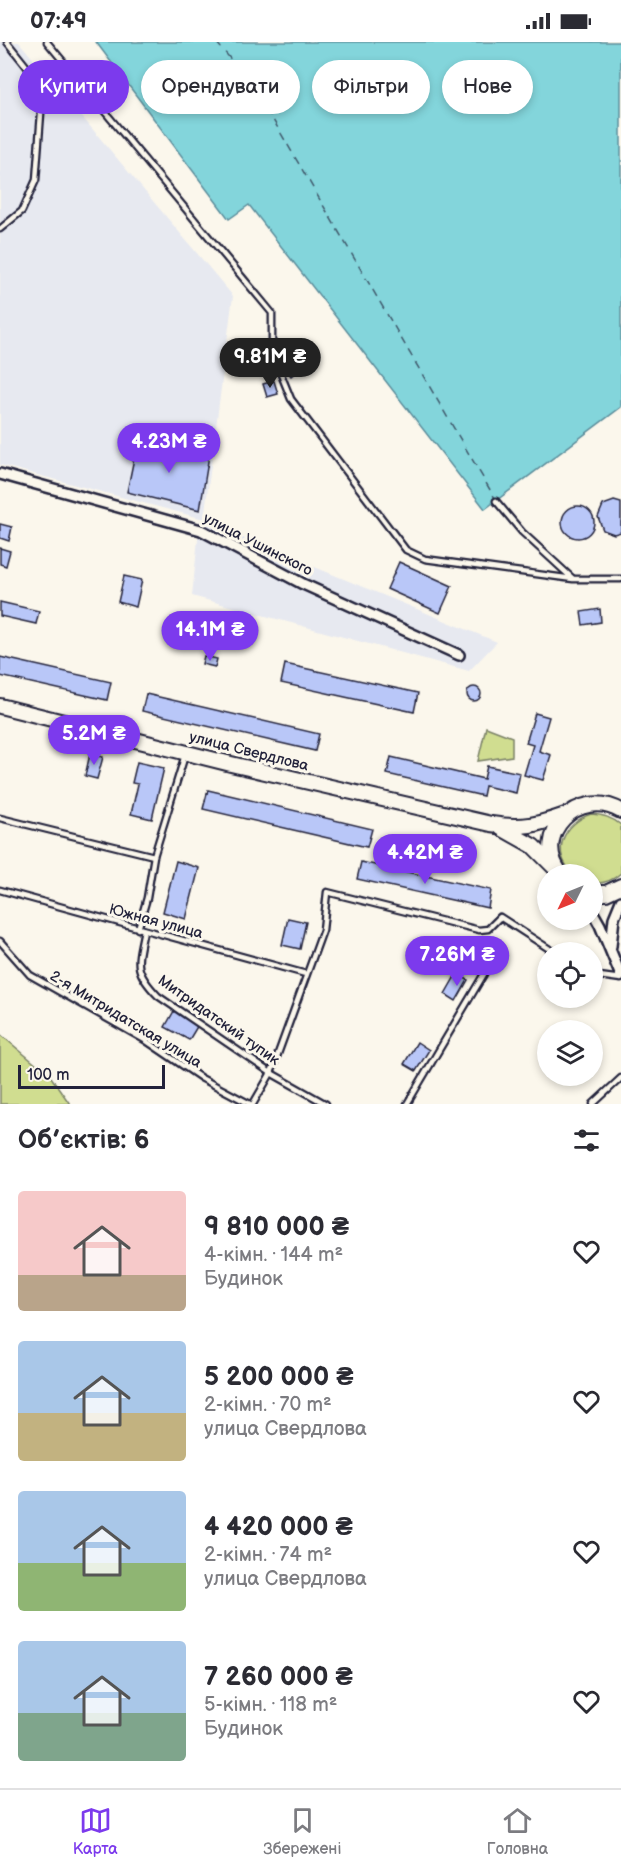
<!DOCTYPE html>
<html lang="uk">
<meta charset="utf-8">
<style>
body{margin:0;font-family:"Balsamiq Sans",sans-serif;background:#f2f2f3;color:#2b2b33;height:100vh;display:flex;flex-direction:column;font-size:22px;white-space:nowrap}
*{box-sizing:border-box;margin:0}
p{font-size:20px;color:#7c7c81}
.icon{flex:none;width:33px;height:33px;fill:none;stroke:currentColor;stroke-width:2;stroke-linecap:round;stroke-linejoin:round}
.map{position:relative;height:1062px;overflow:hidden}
.drawer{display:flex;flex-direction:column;background:#fff;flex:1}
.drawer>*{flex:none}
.top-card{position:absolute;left:18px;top:18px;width:585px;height:54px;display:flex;gap:12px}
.needle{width:39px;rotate:227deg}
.tools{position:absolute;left:537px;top:822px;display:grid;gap:12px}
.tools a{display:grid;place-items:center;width:66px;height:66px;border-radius:50%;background:#fff;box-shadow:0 3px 9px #0003;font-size:30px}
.scale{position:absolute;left:18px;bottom:15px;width:147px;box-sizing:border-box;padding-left:6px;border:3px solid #22223b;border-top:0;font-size:16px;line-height:21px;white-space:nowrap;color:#22223b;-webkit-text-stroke:4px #fbf7ec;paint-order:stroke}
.price{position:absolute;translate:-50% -51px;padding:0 14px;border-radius:21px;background:#7c3aed;color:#fff;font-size:20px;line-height:39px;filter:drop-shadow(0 2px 3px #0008)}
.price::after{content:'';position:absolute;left:50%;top:36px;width:18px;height:14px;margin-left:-9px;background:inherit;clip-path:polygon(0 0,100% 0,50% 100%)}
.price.current{background:#222;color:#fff}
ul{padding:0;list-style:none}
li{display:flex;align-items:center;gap:18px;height:150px;padding:0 18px}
li span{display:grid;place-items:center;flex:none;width:168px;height:120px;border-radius:6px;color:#555}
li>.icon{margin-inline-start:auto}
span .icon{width:72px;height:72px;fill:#fffc;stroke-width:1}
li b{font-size:26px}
h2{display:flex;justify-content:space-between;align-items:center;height:72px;padding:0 18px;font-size:26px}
.tag{padding:0 21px;border-radius:27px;background:#fff;box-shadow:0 3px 9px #0003;font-size:21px;line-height:54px}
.tag.current{background:#7c3aed;color:#fff}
.status{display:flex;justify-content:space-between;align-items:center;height:42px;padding:0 30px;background:#fff;direction:ltr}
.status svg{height:16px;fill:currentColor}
.tab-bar{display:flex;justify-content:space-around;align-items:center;height:84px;border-top:2px solid #e1e1e2;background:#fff;font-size:16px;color:#7c7c81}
.tab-bar a{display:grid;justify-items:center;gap:3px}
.tab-bar .current{color:#7c3aed}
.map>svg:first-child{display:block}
.built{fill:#e7e9f0}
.green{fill:#d0dd90;stroke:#798066;stroke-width:1.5}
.water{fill:#83d5db;stroke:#5c8d9b;stroke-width:1.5}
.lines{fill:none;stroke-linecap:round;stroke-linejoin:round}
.ferry{stroke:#3f586b;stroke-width:1.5;stroke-dasharray:8 6;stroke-linecap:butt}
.building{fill:#b9c7f8;stroke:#22223b;stroke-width:1.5}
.service-casing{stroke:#22223b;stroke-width:9}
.minor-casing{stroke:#22223b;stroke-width:14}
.secondary-casing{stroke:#22223b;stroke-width:18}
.service{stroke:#fbf7ec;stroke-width:4.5}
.minor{stroke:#fbf7ec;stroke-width:9}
.secondary{stroke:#fbf7ec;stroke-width:14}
.labels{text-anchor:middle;stroke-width:6;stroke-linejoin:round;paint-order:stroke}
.street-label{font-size:15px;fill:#22223b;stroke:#fbf7ec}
</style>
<div class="status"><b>07:49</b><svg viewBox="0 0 49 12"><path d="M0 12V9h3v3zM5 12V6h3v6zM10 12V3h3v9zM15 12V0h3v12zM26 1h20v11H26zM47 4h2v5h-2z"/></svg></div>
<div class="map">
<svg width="621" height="1062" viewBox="0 0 621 1062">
<rect width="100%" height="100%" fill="#fbf7ec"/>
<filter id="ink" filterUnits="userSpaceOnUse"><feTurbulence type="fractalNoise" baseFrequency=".0167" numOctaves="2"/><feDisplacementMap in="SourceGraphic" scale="12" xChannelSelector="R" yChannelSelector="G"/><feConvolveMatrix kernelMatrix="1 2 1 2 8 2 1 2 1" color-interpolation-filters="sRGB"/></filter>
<g filter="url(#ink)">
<g class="built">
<path d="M0 0H19L233 254 204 477 0 423Z"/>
<path d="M200 478 497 600 469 629 192 554Z"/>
</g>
<g class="green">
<path d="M486 685 512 695V714L478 719Z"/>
<path d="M591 772C603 773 611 775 621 783V831C613 838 603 842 593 841L592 832H574C549 811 564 781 591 772Z"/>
<path d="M0 992 51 1035 70 1062H0Z"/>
</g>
<path class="water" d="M96 0H621V365L485 467 249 163 229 177Z"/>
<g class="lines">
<path class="ferry" d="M216 0 252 42 496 458"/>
</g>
<g class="building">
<path d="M290 312 301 326 291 334 286 328 290 325 287 321 284 323 281 319Z"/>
<path d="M274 339 278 352 267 355 263 342Z"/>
<path d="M138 397 209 413 200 468 127 450Z"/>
<path d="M614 459 621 461V490L614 492 603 488 598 475 603 463Z"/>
<circle cx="578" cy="480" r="16"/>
<path d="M0 482 12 485 9 499 0 496Z"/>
<path d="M0 506 10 509 6 524 0 522Z"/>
<path d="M399 520 452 544 440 571 387 547Z"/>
<path d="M124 534 142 538 136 565 118 560Z"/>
<path d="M0 560 39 569 36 582 0 574Z"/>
<path d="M600 567 601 580 583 583 581 570Z"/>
<path d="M204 614 217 617 215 625 202 622Z"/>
<path d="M0 615 111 640 107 658 0 634Z"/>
<path d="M285 622 418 651 414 670 281 641Z"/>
<circle cx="474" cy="652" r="7"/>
<path d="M146 652 319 692 315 709 142 669Z"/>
<path d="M535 671 549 675 539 709 551 713 543 738 524 733 533 703 526 701Z"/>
<path d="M90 712 103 715 97 737 85 734Z"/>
<path d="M391 715 484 737 487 724 520 731 516 751 485 744 483 754 387 732Z"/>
<path d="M137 720 164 726 152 777 131 772 138 742 132 741Z"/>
<path d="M208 748 372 787 367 805 203 767Z"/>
<path d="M176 819 199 826 186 877 163 870Z"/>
<path d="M361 820 491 848 488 866 357 837Z"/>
<path d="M288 876 306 880 300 907 282 903Z"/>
<path d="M457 931 468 938 456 959 445 952Z"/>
<path d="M174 969 198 983 189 998 165 985Z"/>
<path d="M417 1000 429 1008 416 1029 404 1022Z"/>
</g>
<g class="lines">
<g class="service-casing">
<g id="service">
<path d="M47 0 272 271V310L291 357 406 508 425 517 573 537H621"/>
<path d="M0 187 22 169 36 138 43 45 7 0"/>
<path d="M496 459 522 490 572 536"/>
<path d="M0 776 154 814"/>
<path d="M0 848 306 932"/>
<path d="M138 887 147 856 154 814 185 713"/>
<path d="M144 888C137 922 133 928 158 954L271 1031 326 1062"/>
<path d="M0 899 30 933 145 998 201 1036 250 1062"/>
<path d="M592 933 621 937"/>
<path d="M253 1062 271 1031 323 888 327 850 479 888 488 887 500 875 554 910"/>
<path d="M407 1062 484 932"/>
<path d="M593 1062 621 1036"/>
</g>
</g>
<g class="minor-casing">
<g id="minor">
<path d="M0 432 201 488 303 542 459 613"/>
<path d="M592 869 600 883 621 934"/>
<path d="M611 904 614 876 621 859"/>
</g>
</g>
<g class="secondary-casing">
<g id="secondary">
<path d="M0 664 231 722 491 782C523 787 537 783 568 772"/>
<path d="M501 786 533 804 555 826"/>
<path d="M561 832C530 793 579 744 621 769"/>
<path d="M592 851H606L621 844"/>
</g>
</g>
<use href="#service" class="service"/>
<use href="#minor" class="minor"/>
<use href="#secondary" class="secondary"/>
</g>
</g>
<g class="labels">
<g class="street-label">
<text transform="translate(258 502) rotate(27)" y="5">улица Ушинского</text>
<text transform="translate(249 709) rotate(14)" y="5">улица Свердлова</text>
<text transform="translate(156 879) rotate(15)" y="5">Южная улица</text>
<text transform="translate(126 977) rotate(31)" y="5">2-я Митридатская улица</text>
<text transform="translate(219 978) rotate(35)" y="5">Митридатский тупик</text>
</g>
</g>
</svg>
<div class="tools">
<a><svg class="needle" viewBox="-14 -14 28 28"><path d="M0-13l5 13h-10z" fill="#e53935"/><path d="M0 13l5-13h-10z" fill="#7c7c81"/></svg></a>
<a><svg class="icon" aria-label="locate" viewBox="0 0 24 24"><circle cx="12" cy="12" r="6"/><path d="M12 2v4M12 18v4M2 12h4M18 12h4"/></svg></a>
<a><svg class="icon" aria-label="layers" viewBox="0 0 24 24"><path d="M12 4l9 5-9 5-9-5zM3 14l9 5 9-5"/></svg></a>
</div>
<div class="scale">100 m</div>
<b class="price current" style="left:270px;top:347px">9.81M ₴</b>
<b class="price" style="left:169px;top:432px">4.23M ₴</b>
<b class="price" style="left:210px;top:620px">14.1M ₴</b>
<b class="price" style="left:94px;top:724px">5.2M ₴</b>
<b class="price" style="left:425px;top:843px">4.42M ₴</b>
<b class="price" style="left:457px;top:945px">7.26M ₴</b>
<div class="top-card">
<a class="tag current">Купити</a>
<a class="tag">Орендувати</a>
<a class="tag">Фільтри</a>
<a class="tag">Нове</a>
</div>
</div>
<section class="drawer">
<h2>Об’єктів: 6<svg class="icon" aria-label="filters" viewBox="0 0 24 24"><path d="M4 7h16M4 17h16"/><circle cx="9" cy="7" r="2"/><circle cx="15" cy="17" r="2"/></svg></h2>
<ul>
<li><span style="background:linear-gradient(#f6c9c9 70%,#b9a48a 0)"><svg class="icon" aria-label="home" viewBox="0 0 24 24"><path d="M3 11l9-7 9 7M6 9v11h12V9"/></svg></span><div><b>9 810 000 ₴</b><p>4-кімн. · 144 m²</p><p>Будинок</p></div><svg class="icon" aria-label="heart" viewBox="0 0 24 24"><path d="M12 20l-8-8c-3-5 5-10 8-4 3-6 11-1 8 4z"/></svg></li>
<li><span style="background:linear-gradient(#a9c7e8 60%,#c2b280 0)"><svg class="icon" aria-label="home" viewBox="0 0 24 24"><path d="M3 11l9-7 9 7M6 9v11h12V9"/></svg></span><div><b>5 200 000 ₴</b><p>2-кімн. · 70 m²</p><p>улица Свердлова</p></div><svg class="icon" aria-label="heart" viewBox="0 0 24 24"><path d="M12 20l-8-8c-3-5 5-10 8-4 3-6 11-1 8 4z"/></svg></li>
<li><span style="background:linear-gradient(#a9c7e8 60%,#8fb573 0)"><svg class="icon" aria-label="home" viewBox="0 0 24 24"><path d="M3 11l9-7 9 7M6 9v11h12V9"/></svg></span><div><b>4 420 000 ₴</b><p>2-кімн. · 74 m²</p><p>улица Свердлова</p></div><svg class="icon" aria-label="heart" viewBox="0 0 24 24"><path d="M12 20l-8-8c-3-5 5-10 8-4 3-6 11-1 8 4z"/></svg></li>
<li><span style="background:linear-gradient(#a9c7e8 60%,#7fa58c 0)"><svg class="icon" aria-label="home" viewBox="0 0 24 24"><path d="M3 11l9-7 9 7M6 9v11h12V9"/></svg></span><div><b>7 260 000 ₴</b><p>5-кімн. · 118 m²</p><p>Будинок</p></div><svg class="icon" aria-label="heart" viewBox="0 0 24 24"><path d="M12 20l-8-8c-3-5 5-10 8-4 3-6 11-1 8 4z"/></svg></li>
</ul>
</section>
<nav class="tab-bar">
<a class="current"><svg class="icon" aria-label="map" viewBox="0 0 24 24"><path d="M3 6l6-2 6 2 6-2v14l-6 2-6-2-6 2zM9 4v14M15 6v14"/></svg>Карта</a>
<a><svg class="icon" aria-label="saved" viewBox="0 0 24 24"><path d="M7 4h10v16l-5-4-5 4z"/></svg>Збережені</a>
<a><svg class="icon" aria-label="home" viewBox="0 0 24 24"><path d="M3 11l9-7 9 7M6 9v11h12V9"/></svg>Головна</a>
</nav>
